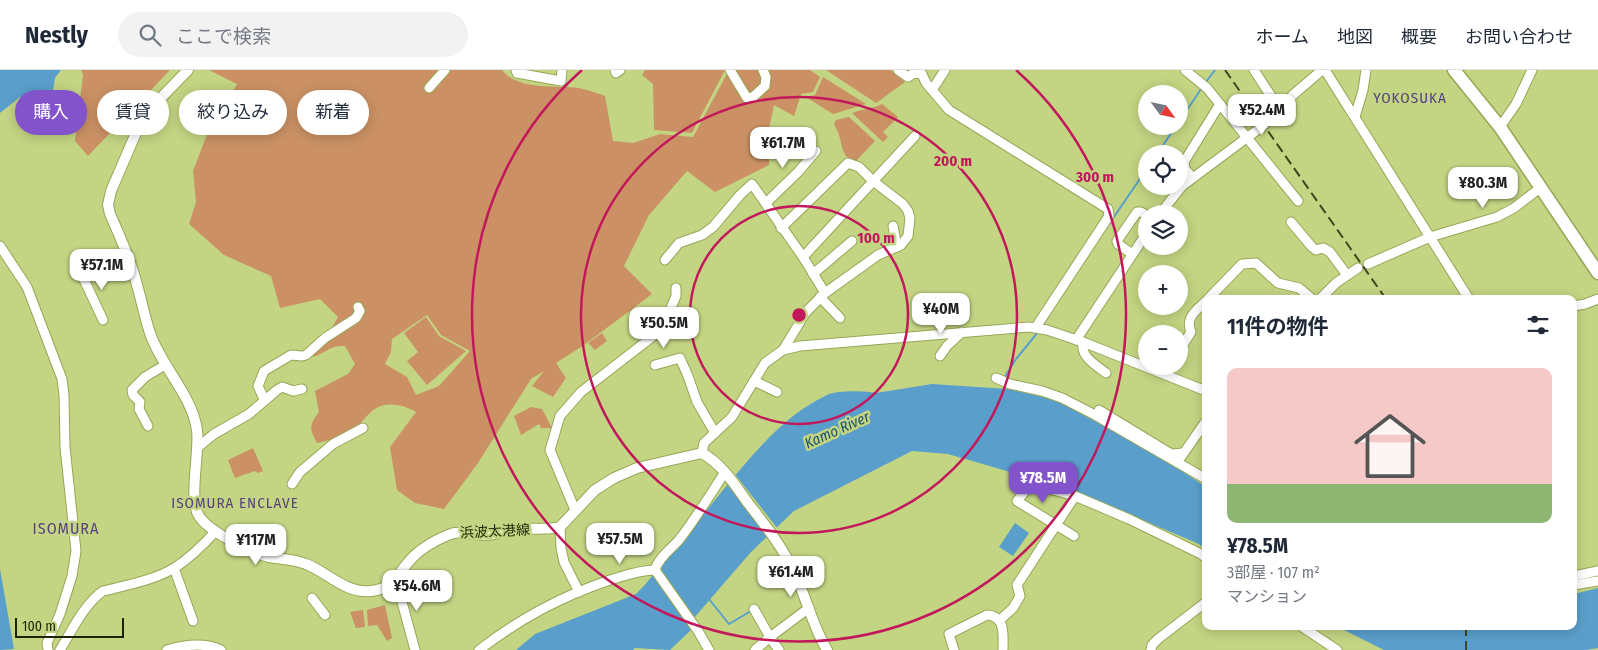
<!DOCTYPE html>
<html lang="ja">
<meta charset="utf-8">
<style>
body{margin:0;font-family:"Fira Sans Condensed","Noto Sans JP",sans-serif;background:#f2f2f3;color:#1f2937;height:100vh;display:flex;flex-direction:column;font-size:19px;white-space:nowrap}
*{box-sizing:border-box;margin:0}
p{font-size:16px;color:#747a83}
.icon{flex:none;width:28px;height:28px;fill:none;stroke:currentColor;stroke-width:2;stroke-linecap:round;stroke-linejoin:round}
.map{position:relative;flex:1;overflow:hidden}
.details{position:absolute;left:1202px;top:225px;width:375px;height:335px;display:flex;flex-direction:column;background:#fff;border-radius:10px;box-shadow:0 2px 12px #0003}
.details>*{flex:none}
.hud{position:absolute;left:15px;top:20px;width:475px;height:45px;display:flex;gap:10px}
.needle{width:32px;rotate:123deg}
.fabs{position:absolute;left:1138px;top:15px;display:grid;gap:10px}
.fabs a{display:grid;place-items:center;width:50px;height:50px;border-radius:50%;background:#fff;box-shadow:0 2px 12px #0003;font-size:25px}
.scale{position:absolute;left:15px;bottom:12px;width:109px;box-sizing:border-box;padding-left:5px;border:2px solid #1e2402;border-top:0;font-size:14px;line-height:18px;white-space:nowrap;color:#1e2402;-webkit-text-stroke:4px #c3d583;paint-order:stroke}
.price{position:absolute;translate:-50% -42px;padding:0 11px;border-radius:10px;background:#fff;color:#222;font-size:16px;line-height:32px;filter:drop-shadow(0 1px 2px #0008)}
.price::after{content:'';position:absolute;left:50%;top:30px;width:15px;height:11px;margin-left:-8px;background:inherit;clip-path:polygon(0 0,100% 0,50% 100%)}
.price.on{background:#8353cc;color:#fff}
ul{padding:0;list-style:none}
li{display:grid;align-content:center;gap:10px;height:265px;padding:0 25px}
li+li{border-top:1px solid #e0e1e3}
li span{display:grid;place-items:center;height:155px;border-radius:10px;color:#555}
li>.icon{margin-inline-start:auto}
span .icon{width:90px;height:90px;fill:#fffc;stroke-width:1}
li b{font-size:21px}
h2{display:flex;justify-content:space-between;align-items:center;height:60px;padding:0 25px;font-size:21px}
.tag{padding:0 18px;border-radius:22px;background:#fff;box-shadow:0 2px 12px #0003;font-size:18px;line-height:45px}
.tag.on{background:#8353cc;color:#fff}
header{display:flex;align-items:center;gap:30px;box-sizing:border-box;height:70px;padding:0 25px;background:#fff;border-bottom:1px solid #e0e1e3}
header strong{font-size:24px}
nav{display:flex;gap:28px;margin-inline-start:auto;font-size:18px}
.search{width:350px;height:45px;background:#f2f2f3;display:flex;align-items:center;gap:12px;box-sizing:border-box;padding:0 18px;border-radius:28px;color:#747a83;font-size:19px}
.map>svg:first-child{display:block}
.green{fill:#cb9164;fill-rule:evenodd}
.water{fill:#5a9fcb}
.pier{fill:#c3d583}
.lines{fill:none;stroke-linecap:round;stroke-linejoin:round}
.stream{stroke:#5a9fcb;stroke-width:2}
.minor-casing{stroke:#96a656;stroke-width:11}
.major-casing{stroke:#96a656;stroke-width:12}
.highway-casing{stroke:#96a656;stroke-width:15}
.minor{stroke:#fff;stroke-width:9}
.major{stroke:#fff;stroke-width:10}
.highway{stroke:#fff;stroke-width:12}
.rail{stroke:#3f471c;stroke-width:2;stroke-dasharray:10 5;stroke-linecap:butt}
.ring{fill:none;stroke:#c2185b;stroke-width:2.5}
.labels{text-anchor:middle;stroke-width:5;stroke-linejoin:round;paint-order:stroke}
.street-label{font-size:14px;fill:#1e2402;stroke:#c3d583}
.neighbourhood-label{font-size:15px;letter-spacing:1px;fill:#58427f;stroke:#c3d583}
.water-label{font-size:15px;font-style:italic;fill:#1c5170;stroke:#c3d583}
.quarter-label{font-size:16px;letter-spacing:1px;fill:#58427f;stroke:#c3d583}
.centre{fill:#c2185b;stroke:#c3d583;stroke-width:2.5}
.ring-label{font-size:15px;text-anchor:middle;font-weight:bold;fill:#c2185b;stroke:#c3d583;stroke-width:5;stroke-linejoin:round;paint-order:stroke}
</style>
<header>
<strong>Nestly</strong>
<div class="search"><svg class="icon" aria-label="search" viewBox="0 0 24 24"><circle cx="10" cy="10" r="6"/><path d="M15 15l6 6"/></svg>ここで検索</div>
<nav><a>ホーム</a><a>地図</a><a>概要</a><a>お問い合わせ</a></nav>
</header>
<div class="map">
<svg width="1598" height="580" viewBox="0 0 1598 580">
<rect width="100%" height="100%" fill="#c3d583"/>
<g class="green">
<path d="M81 0H170L88 86 75 71 83 5Z"/>
<path d="M209 0H502C519 21 555 15 579 18 589 20 597 23 605 26L613 71 633 73 660 64 693 67 729 0H810L820 7 813 22 801 24 794 46 774 35 769 59V95L715 122 687 101 649 145 624 196 652 224 584 275 556 293 566 308 553 327 532 316 544 301 531 309 478 393 444 439 415 433 397 420 390 377 416 342C402 334 383 330 370 343 364 348 360 355 354 360 342 368 330 370 317 373 309 358 309 356 319 342L315 321 348 304 355 294 345 276C329 275 326 283 313 287L314 283 322 276 338 247 320 229 280 238 271 206 224 185 189 154 196 132 193 101 206 67 237 14ZM427 245 441 265 470 281 439 316 416 325 407 307 385 294 391 282 392 269Z"/>
<path d="M645 0H725L692 63 654 60 653 14 642 5Z"/>
<path d="M826 0H891L905 12 876 33Z"/>
<path d="M823 7 866 34 833 44 806 27 815 25Z"/>
<path d="M882 34 898 47 883 62 888 67 883 72 852 43C862 39 872 39 882 34Z"/>
<path d="M849 47 875 71 855 92C841 86 843 77 839 65 838 61 835 57 834 53L836 50Z"/>
<path d="M426 247 439 266 466 281 427 315 407 291 418 282 404 263Z"/>
<path d="M602 263 607 271 595 280 588 273Z"/>
<path d="M531 337 542 339 552 358H541L539 354 521 365 514 346Z"/>
<path d="M253 378 263 401 258 403 255 401 235 408 228 390Z"/>
<path d="M385 535 392 568 387 571 377 555 368 556 367 540Z"/>
<path d="M363 540 365 557 356 558 350 542Z"/>
</g>
<g class="water">
<path d="M0 0H61L55 8 52 26 48 28 20 27 0 43Z"/>
<path d="M932 314 1008 319 1060 331 1123 362 1206 417V480L1199 474 1072 420 948 384 912 381 794 441 751 482 694 548 690 561 670 580 635 578 633 580H516L535 564 636 524C645 516 652 505 661 496 680 472 700 449 719 425 750 388 782 346 827 325 838 320 865 321 876 323Z"/>
<path d="M1015 453 1029 463 1013 486 999 477Z"/>
<path d="M0 499 14 579 0 580Z"/>
<path d="M1598 518V578L1586 580H1384L1336 556H1574V524Z"/>
</g>
<path class="pier" d="M734 403 778 459 768 467 726 413Z"/>
<g class="lines">
<g class="stream">
<path d="M1206 12 1215 0"/>
<path d="M1179 52 1201 19"/>
<path d="M1157 84 1176 56"/>
<path d="M1105 160 1146 100"/>
<path d="M1042 256 1049 245"/>
<path d="M1004 308 1016 289 1038 262"/>
<path d="M709 529 729 554 751 541"/>
</g>
<g class="minor-casing">
<g id="minor">
<path d="M516 0 517 3 561 11 562 0"/>
<path d="M615 0 616 3 620 0"/>
<path d="M730 0 747 28 753 27 765 16 766 7 763 0"/>
<path d="M898 0 908 7 914 3 922 4 926 13 949 40 1108 139 1109 146 1036 257"/>
<path d="M1185 0 1207 18 1298 131"/>
<path d="M1254 0 1280 40"/>
<path d="M1325 0 1469 229"/>
<path d="M429 18 445 0"/>
<path d="M932 20 945 0"/>
<path d="M1355 47 1363 20 1366 0"/>
<path d="M1500 57 1516 34 1532 0"/>
<path d="M1192 107 1185 99 1184 92 1220 34"/>
<path d="M766 133 798 102 816 81"/>
<path d="M1160 144 1182 116 1264 55 1294 24 1322 0"/>
<path d="M1291 152 1312 177 1316 180 1323 178 1330 182 1347 205"/>
<path d="M893 156 897 177"/>
<path d="M781 158 848 93 859 97 873 111 903 134 908 141 910 148 908 166 901 175 878 185 825 223 806 242 783 280"/>
<path d="M0 176 27 217 62 309 64 325 65 377 76 481 72 506 60 544 47 573 48 580"/>
<path d="M1132 184 1118 174 1117 171 1137 142H1141L1146 145"/>
<path d="M803 187 915 66"/>
<path d="M665 190 679 173 702 165 713 157 740 125 752 114 803 187 825 223"/>
<path d="M1368 194 1430 167 1497 147 1514 138 1540 118"/>
<path d="M80 201 103 250"/>
<path d="M813 204 852 171"/>
<path d="M820 227 840 248"/>
<path d="M1208 229 1242 194 1256 193 1278 213 1299 218 1312 229"/>
<path d="M1320 229 1336 213 1358 198"/>
<path d="M1574 236 1585 234 1598 229"/>
<path d="M1076 270 1146 164"/>
<path d="M1083 272C1080 287 1096 295 1106 303"/>
<path d="M1179 281 1191 262C1185 247 1196 241 1206 231"/>
<path d="M940 286 947 276 962 262"/>
<path d="M655 295 680 288 688 306 697 332 715 363"/>
<path d="M996 308 1010 314 1042 321 1062 328 1095 345 1206 409"/>
<path d="M754 311 777 322"/>
<path d="M264 329 258 316 264 301 291 285 302 286 306 285 325 268 356 248 360 241 358 237"/>
<path d="M1099 340 1168 382 1172 384 1183 383"/>
<path d="M148 356 139 339 140 332 133 325 132 320 145 307 165 295"/>
<path d="M197 378 214 364 249 344 277 320 282 317 293 321 302 319"/>
<path d="M702 383 704 373 732 347 765 293 783 280 800 276 1029 257 1047 260 1083 272 1206 321"/>
<path d="M1181 387 1206 351"/>
<path d="M292 414 300 402 333 374 363 358"/>
<path d="M575 440 550 380 560 346 581 322 652 267 665 252 676 226V218"/>
<path d="M560 457 561 478 564 492 579 522"/>
<path d="M1074 466 1017 431 1031 414 1075 426 1129 449 1201 484 1206 488"/>
<path d="M174 498 193 551"/>
<path d="M655 500C658 488 671 479 679 470 696 448 710 425 725 402"/>
<path d="M1574 506 1598 501"/>
<path d="M396 510 415 580"/>
<path d="M1574 515 1598 511"/>
<path d="M312 528 325 545"/>
<path d="M754 539 771 569 779 580"/>
<path d="M1000 550 1013 538 1020 526 1017 515 1075 426"/>
<path d="M1301 556 1337 580"/>
<path d="M60 580C71 562 85 533 103 521 127 515 155 510 176 497 191 487 204 474 216 461"/>
<path d="M167 580C184 575 204 572 221 580"/>
<path d="M479 580C521 548 560 527 610 510 624 506 639 500 655 500L698 561 709 580"/>
<path d="M755 580 770 567 809 538"/>
<path d="M954 580 949 564 987 545C1006 546 1003 566 1003 580"/>
<path d="M1151 580 1152 575 1158 569 1206 532"/>
</g>
</g>
<g class="major-casing">
<path id="major" d="M188 0 156 33 139 56 111 121 108 135 110 144C119 164 132 194 137 215 142 232 145 249 151 266 163 298 192 326 197 360 200 382 188 430 199 446 208 461 251 483 269 487 281 489 294 489 306 494 327 502 346 524 371 521 396 518 397 503 413 487 422 478 436 470 448 465 459 460 470 464 481 465 495 465 508 461 522 459 535 458 547 460 560 457L595 420 614 408 637 398 702 383C722 394 735 415 748 433 766 456 784 479 796 506 807 530 813 557 827 580"/>
</g>
<g class="highway-casing">
<path id="highway" d="M1454 0 1500 57 1598 203"/>
</g>
<use href="#minor" class="minor"/>
<use href="#major" class="major"/>
<use href="#highway" class="highway"/>
<g class="rail">
<path d="M1225 0 1386 229"/>
<path d="M1466 556V580"/>
</g>
</g>
<g class="ring">
<circle cx="799" cy="245" r="109"/>
<circle cx="799" cy="245" r="218"/>
<path d="M1016 0A327 327 0 1 1 582 0"/>
</g>
<g class="labels">
<g class="street-label">
<text transform="translate(495 461) rotate(-3)" y="5">浜波太港線</text>
</g>
<g class="neighbourhood-label">
<text x="1410" y="33">YOKOSUKA</text>
<text x="235" y="438">ISOMURA ENCLAVE</text>
</g>
<g class="water-label">
<text transform="translate(837 360) rotate(-24)" y="5">Kamo River</text>
</g>
<g class="quarter-label">
<text x="66" y="464">ISOMURA</text>
</g>
</g>
<circle cx="799" cy="245" r="8" class="centre"/>
<g class="ring-label">
<text x="953" y="96">200 m</text>
<text x="1095" y="112">300 m</text>
<text x="876" y="173">100 m</text>
</g>
</svg>
<div class="fabs">
<a><svg class="needle" viewBox="-14 -14 28 28"><path d="M0-13l5 13h-10z" fill="#e53935"/><path d="M0 13l5-13h-10z" fill="#747a83"/></svg></a>
<a><svg class="icon" aria-label="locate" viewBox="0 0 24 24"><circle cx="12" cy="12" r="6"/><path d="M12 2v4M12 18v4M2 12h4M18 12h4"/></svg></a>
<a><svg class="icon" aria-label="layers" viewBox="0 0 24 24"><path d="M12 4l9 5-9 5-9-5zM3 14l9 5 9-5"/></svg></a>
<a>+</a>
<a>−</a>
</div>
<div class="scale">100 m</div>
<b class="price" style="left:1262px;top:66px">¥52.4M</b>
<b class="price" style="left:783px;top:99px">¥61.7M</b>
<b class="price" style="left:1483px;top:139px">¥80.3M</b>
<b class="price" style="left:102px;top:221px">¥57.1M</b>
<b class="price" style="left:941px;top:265px">¥40M</b>
<b class="price" style="left:664px;top:279px">¥50.5M</b>
<b class="price on" style="left:1043px;top:434px">¥78.5M</b>
<b class="price" style="left:620px;top:495px">¥57.5M</b>
<b class="price" style="left:256px;top:496px">¥117M</b>
<b class="price" style="left:791px;top:528px">¥61.4M</b>
<b class="price" style="left:417px;top:542px">¥54.6M</b>
<div class="hud">
<a class="tag on">購入</a>
<a class="tag">賃貸</a>
<a class="tag">絞り込み</a>
<a class="tag">新着</a>
</div>
<section class="details">
<h2>11件の物件<svg class="icon" aria-label="filters" viewBox="0 0 24 24"><path d="M4 7h16M4 17h16"/><circle cx="9" cy="7" r="2"/><circle cx="15" cy="17" r="2"/></svg></h2>
<ul>
<li><span style="background:linear-gradient(#f6c9c9 75%,#8fb573 0)"><svg class="icon" aria-label="home" viewBox="0 0 24 24"><path d="M3 11l9-7 9 7M6 9v11h12V9"/></svg></span><div><b>¥78.5M</b><p>3部屋 · 107 m²</p><p>マンション</p></div></li>
</ul>
</section>
</div>
